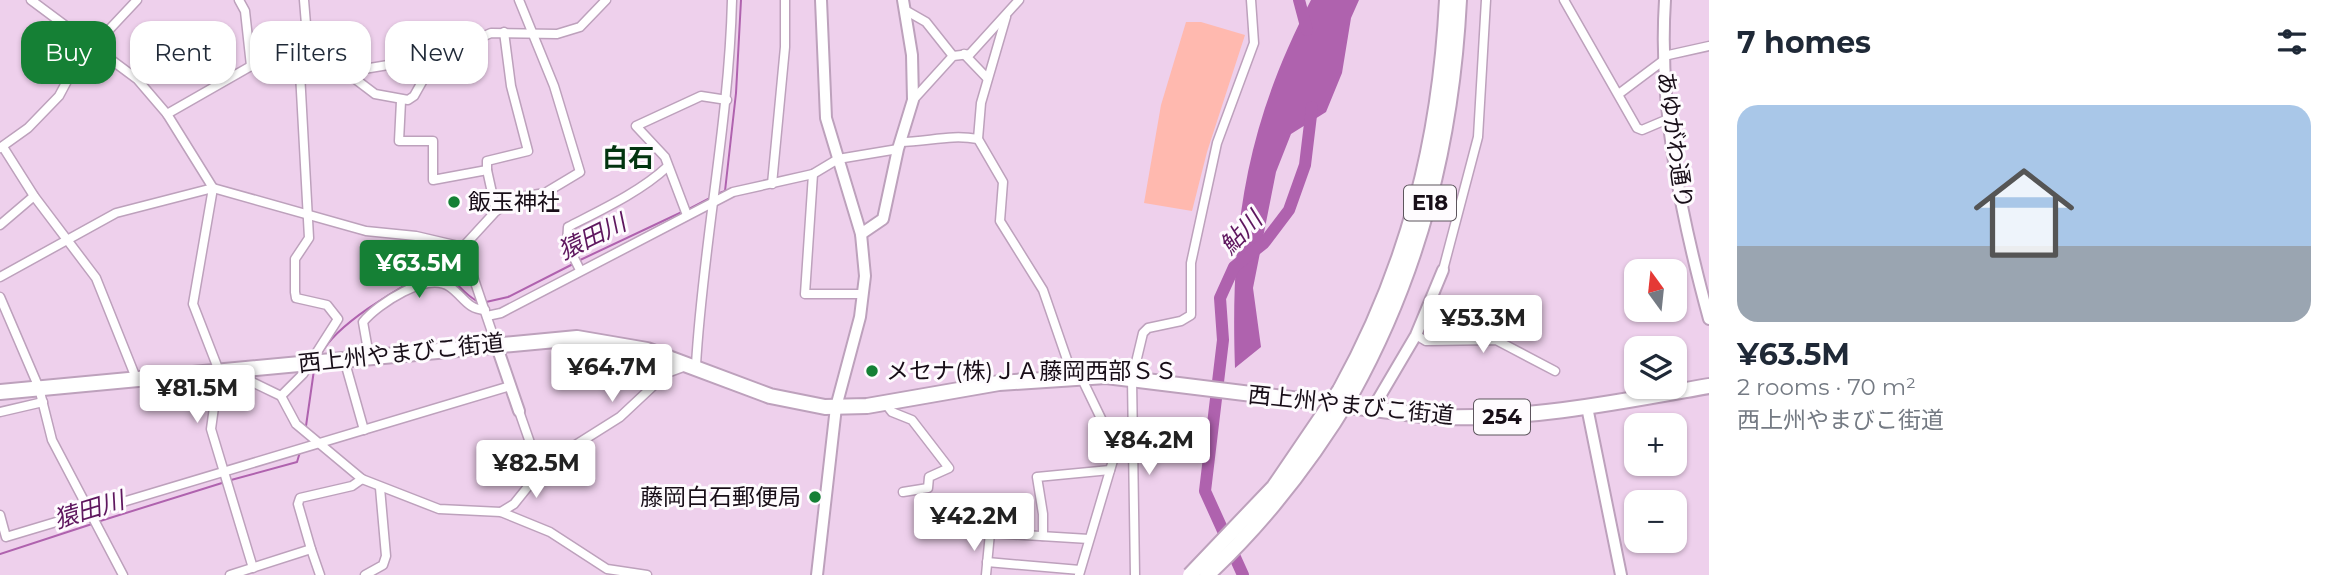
<!DOCTYPE html>
<meta charset="utf-8">
<style>
body{margin:0;font-family:Montserrat,"Noto Sans JP",sans-serif;background:#f6f6f7;color:#1f2937;height:100vh;display:flex;flex-direction:column;font-size:26px;white-space:nowrap}
*{box-sizing:border-box;margin:0}
p{font-size:23px;color:#747a83}
.icon{flex:none;width:38px;height:38px;fill:none;stroke:currentColor;stroke-width:2;stroke-linecap:round;stroke-linejoin:round}
.map{position:relative;flex:1;overflow:hidden}
.side{display:flex;flex-direction:column;background:#fff;width:630px}
.side>*{flex:none}
.hud{position:absolute;left:21px;top:21px;width:665px;height:63px;display:flex;gap:14px}
.needle{width:46px;rotate:345deg}
.controls{position:absolute;left:1624px;top:259px;display:grid;gap:14px}
.controls a{display:grid;place-items:center;width:63px;height:63px;border-radius:14px;background:#fff;box-shadow:0 2px 5px #0004;font-size:35px}
.price{position:absolute;translate:-50% -60px;padding:0 16px;border-radius:7px;background:#fff;color:#222;font-size:23px;line-height:46px;filter:drop-shadow(0 2px 4px #0008)}
.price::after{content:'';position:absolute;left:50%;top:42px;width:21px;height:16px;margin-left:-10px;background:inherit;clip-path:polygon(0 0,100% 0,50% 100%)}
.price.current{background:#158035;color:#fff}
ul{padding:0;list-style:none}
li{display:grid;align-content:center;gap:14px;height:371px;padding:0 28px}
li span{display:grid;place-items:center;height:217px;border-radius:21px;color:#555}
li>.icon{margin-inline-start:auto}
span .icon{width:126px;height:126px;fill:#fffc;stroke-width:1}
li b{font-size:30px}
h2{display:flex;justify-content:space-between;align-items:center;height:84px;padding:0 28px;font-size:30px}
.chip{padding:0 24px;border-radius:21px;background:#fff;box-shadow:0 2px 5px #0004;font-size:24px;line-height:63px}
.chip.current{background:#158035;color:#fff}
main{display:flex;flex:1;min-height:0}
.map>svg:first-child{display:block}
.green{fill:#ffb9af}
.water{fill:#af62ae}
.lines{fill:none;stroke-linecap:round;stroke-linejoin:round}
.stream{stroke:#af62ae;stroke-width:2}
.river{stroke:#af62ae;stroke-width:12}
.street-casing{stroke:#bda1bc;stroke-width:11}
.secondary-casing{stroke:#bda1bc;stroke-width:14}
.highway-casing{stroke:#bda1bc;stroke-width:18}
.street{stroke:#fff;stroke-width:8}
.secondary{stroke:#fff;stroke-width:10}
.highway{stroke:#fff;stroke-width:14}
.highway-bridge-casing{stroke:#bda1bc;stroke-width:18;stroke-linecap:butt}
.highway-bridge{stroke:#fff;stroke-width:14}
.poi-dot{fill:#158035;stroke:#fefbfe;stroke-width:2.5}
.labels{text-anchor:middle;stroke-width:6;stroke-linejoin:round;paint-order:stroke}
.shield{fill:#fefbfe;stroke:#5d555d;stroke-width:2}
.shield-label{font-size:21px;font-weight:bold;fill:#180e18}
.street-label{font-size:23px;fill:#180e18;stroke:#fefbfe}
.poi-label{font-size:23px;fill:#180e18;stroke:#fefbfe;text-anchor:start}
.water-label{font-size:24px;font-style:italic;fill:#5e165e;stroke:#fefbfe}
.quarter-label{font-size:26px;font-weight:bold;fill:#023410;stroke:#fefbfe}
</style>
<main>
<div class="map">
<svg width="1709" height="575" viewBox="0 0 1709 575">
<rect width="100%" height="100%" fill="#eed0ec"/>
<path class="green" d="M1186 22H1201L1245 35 1207 152 1192 211 1144 203 1161 105Z"/>
<path class="water" d="M1311 0H1359L1351 18 1342 73 1326 112 1291 134 1276 172 1253 288 1261 347 1235 368C1230 228 1246 125 1311 0Z"/>
<g class="lines">
<g class="stream">
<path d="M717 194 725 191 736 93 741 0"/>
<path d="M689 209 712 197"/>
<path d="M578 261 684 211"/>
<path d="M486 302 508 297 573 264"/>
<path d="M321 354C336 324 396 290 426 273 452 267 457 291 477 301"/>
<path d="M306 426 314 370"/>
<path d="M231 480 297 462 300 452"/>
<path d="M97 522 222 483"/>
<path d="M0 554 92 524"/>
</g>
<g class="river">
<path d="M1299 0 1307 30"/>
<path d="M1243 575 1205 491 1223 340 1220 298 1234 267 1264 243 1289 210 1305 165 1312 107"/>
</g>
<g class="street-casing">
<g id="street">
<path d="M31 0 137 79 167 114 213 188 193 304 219 371 211 429 253 568"/>
<path d="M239 0 245 11 251 66"/>
<path d="M304 0 310 73"/>
<path d="M1564 0 1637 128 1642 130 1668 119"/>
<path d="M905 10 926 22 953 56"/>
<path d="M1006 17 981 103 978 139 1003 182 1000 221 1043 290 1073 377"/>
<path d="M964 54 987 78"/>
<path d="M1664 56 1709 46"/>
<path d="M346 72 375 94 408 100 414 96 436 57"/>
<path d="M1620 93 1664 60"/>
<path d="M913 100 953 56 970 54 1019 0"/>
<path d="M401 101 399 141H433V180L487 170 496 211"/>
<path d="M167 114 251 66 300 73 346 72 436 57 491 33 557 34 580 27 606 0"/>
<path d="M900 142C928 142 949 134 978 139"/>
<path d="M3 147 34 196 96 278 136 378"/>
<path d="M0 148 28 128 59 96 75 66 137 0"/>
<path d="M487 170V161L528 151 511 86 504 32"/>
<path d="M813 174 805 294H863"/>
<path d="M772 184 785 47V0"/>
<path d="M687 215 665 157 636 126 701 96 727 100"/>
<path d="M0 225 34 196"/>
<path d="M463 247 496 211 520 197 545 193 580 172 554 86 519 0"/>
<path d="M463 247 496 344"/>
<path d="M580 270 567 244 568 227C601 210 640 192 667 167"/>
<path d="M1443 270 1478 137 1486 0"/>
<path d="M0 277 116 213 213 188 366 231 416 236 463 247"/>
<path d="M0 297 39 388 52 440 123 575"/>
<path d="M487 316 501 313 733 192 813 174 838 159 898 149"/>
<path d="M1416 335 1426 341 1496 340 1555 371"/>
<path d="M369 356 363 322C378 304 427 271 450 287 464 297 467 309 485 310"/>
<path d="M344 359 364 430"/>
<path d="M696 365C703 243 729 123 732 0"/>
<path d="M243 369 252 382 281 396 296 424 362 479 439 509 501 512 550 532 607 569 647 575"/>
<path d="M281 396 303 374 338 319 327 305 296 298 295 292V259L309 238 300 73"/>
<path d="M885 403 892 412 912 420 949 468 929 477 928 488 903 492"/>
<path d="M519 411 535 457 547 463"/>
<path d="M0 412 43 402"/>
<path d="M501 512 514 504 547 463 620 417 667 373 686 366"/>
<path d="M0 515 6 537 510 386"/>
<path d="M1043 536V514L1037 477 1110 470"/>
<path d="M311 549 320 575"/>
<path d="M987 562 1080 570"/>
<path d="M230 575 311 549 298 504 300 498 352 486 362 479"/>
<path d="M365 575 383 565 386 556 380 488"/>
<path d="M986 575 990 533 1089 539"/>
<path d="M1079 575 1114 457 1109 435 1081 377"/>
<path d="M1135 575 1132 379 1143 333 1148 328 1181 321 1191 315V263L1217 143 1254 43 1251 0"/>
</g>
</g>
<g class="secondary-casing">
<g id="secondary">
<path d="M1665 0C1658 107 1681 216 1709 319"/>
<path d="M861 234 883 219 898 149 913 100 912 55 903 0"/>
<path d="M496 344 519 411"/>
<path d="M1587 407 1621 575"/>
<path d="M1373 408 1416 335 1443 270"/>
<path d="M817 575 836 407 860 317 865 276 861 234 826 118 821 0"/>
</g>
</g>
<g class="highway-casing">
<g id="highway">
<path d="M1340 390C1408 267 1440 140 1447 0"/>
<path d="M0 392 577 338 647 350 770 396 825 407 867 406 999 383 1106 376 1438 417C1530 420 1619 402 1709 386"/>
<path d="M1352 393C1420 270 1452 140 1459 0"/>
</g>
</g>
<use href="#street" class="street"/>
<use href="#secondary" class="secondary"/>
<use href="#highway" class="highway"/>
<g class="highway-bridge-casing">
<g id="highway-bridge">
<path d="M1190 575 1274 487 1340 390"/>
<path d="M1207 575C1264 522 1312 460 1352 393"/>
</g>
</g>
<use href="#highway-bridge" class="highway-bridge"/>
</g>
<g class="poi-dot">
<circle cx="454" cy="202" r="7"/>
<circle cx="872" cy="371" r="7"/>
<circle cx="815" cy="497" r="7"/>
</g>
<g class="labels">
<g class="shield">
<rect x="1404" y="185.5" width="52" height="35" rx="5"/>
<rect x="1474" y="399.5" width="56" height="35" rx="5"/>
</g>
<g class="shield-label">
<text x="1430" y="210">E18</text>
<text x="1502" y="424">254</text>
</g>
<g class="street-label">
<text transform="translate(1675 140) rotate(82)" y="8">あゆがわ通り</text>
<text transform="translate(401 353) rotate(-6)" y="8">西上州やまびこ街道</text>
<text transform="translate(1351 405) rotate(6)" y="8">西上州やまびこ街道</text>
</g>
<g class="poi-label">
<text x="468" y="210">飯玉神社</text>
<text x="886" y="379">メセナ(株)ＪＡ藤岡西部ＳＳ</text>
<text x="801" y="505" text-anchor="end">藤岡白石郵便局</text>
</g>
<g class="water-label">
<text transform="translate(1241 233) rotate(-46)" y="8">鮎川</text>
<text transform="translate(592 237) rotate(-26)" y="8">猿田川</text>
<text transform="translate(89 510) rotate(-17)" y="8">猿田川</text>
</g>
<g class="quarter-label">
<text x="628" y="167">白石</text>
</g>
</g>
</svg>
<div class="controls">
<a><svg class="needle" viewBox="-14 -14 28 28"><path d="M0-13l5 13h-10z" fill="#e53935"/><path d="M0 13l5-13h-10z" fill="#747a83"/></svg></a>
<a><svg class="icon" aria-label="layers" viewBox="0 0 24 24"><path d="M12 4l9 5-9 5-9-5zM3 14l9 5 9-5"/></svg></a>
<a>+</a>
<a>−</a>
</div>
<b class="price current" style="left:419px;top:300px">¥63.5M</b>
<b class="price" style="left:1483px;top:355px">¥53.3M</b>
<b class="price" style="left:612px;top:404px">¥64.7M</b>
<b class="price" style="left:197px;top:425px">¥81.5M</b>
<b class="price" style="left:1149px;top:477px">¥84.2M</b>
<b class="price" style="left:536px;top:500px">¥82.5M</b>
<b class="price" style="left:974px;top:553px">¥42.2M</b>
<div class="hud">
<a class="chip current">Buy</a>
<a class="chip">Rent</a>
<a class="chip">Filters</a>
<a class="chip">New</a>
</div>
</div>
<section class="side">
<h2>7 homes<svg class="icon" aria-label="filters" viewBox="0 0 24 24"><path d="M4 7h16M4 17h16"/><circle cx="9" cy="7" r="2"/><circle cx="15" cy="17" r="2"/></svg></h2>
<ul>
<li><span style="background:linear-gradient(#a9c7e8 65%,#9aa5b1 0)"><svg class="icon" aria-label="home" viewBox="0 0 24 24"><path d="M3 11l9-7 9 7M6 9v11h12V9"/></svg></span><div><b>¥63.5M</b><p>2 rooms · 70 m²</p><p>西上州やまびこ街道</p></div></li>
</ul>
</section>
</main>
